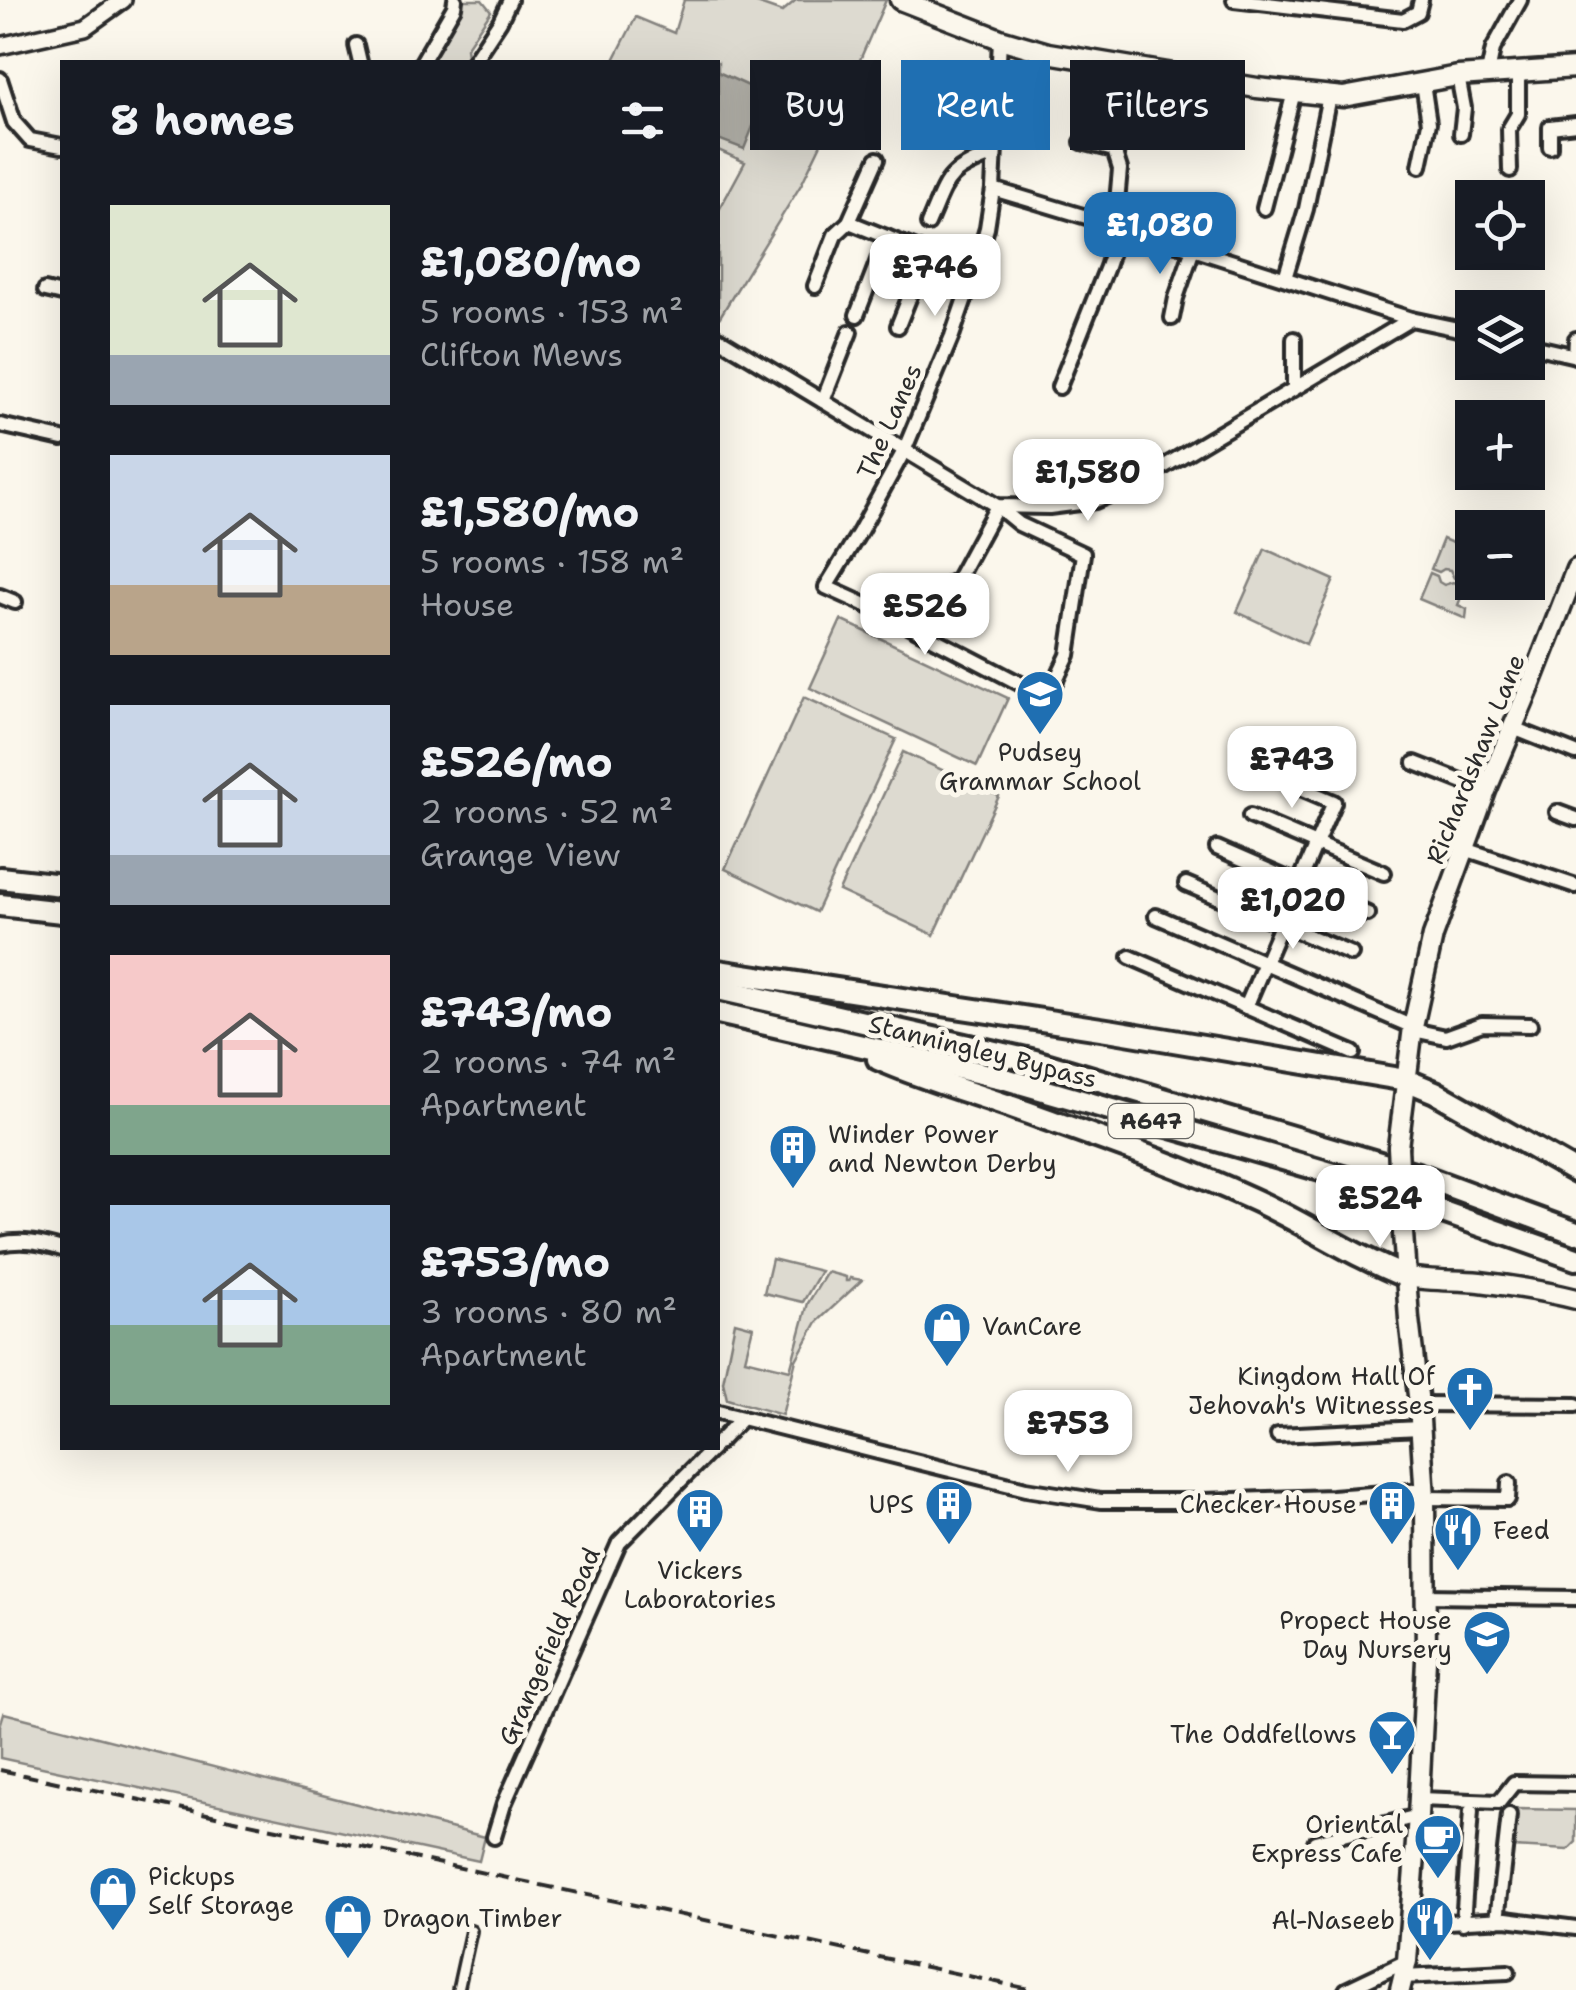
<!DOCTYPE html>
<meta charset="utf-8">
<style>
body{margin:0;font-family:"Shantell Sans",sans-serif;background:#20242c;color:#f1f3f6;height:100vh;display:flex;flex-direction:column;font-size:38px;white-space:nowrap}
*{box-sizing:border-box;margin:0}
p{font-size:32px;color:#9ea1a6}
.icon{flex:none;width:55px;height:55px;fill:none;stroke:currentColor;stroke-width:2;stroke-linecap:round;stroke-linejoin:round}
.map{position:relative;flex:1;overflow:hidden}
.drawer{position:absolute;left:60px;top:60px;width:660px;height:1390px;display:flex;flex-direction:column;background:#171b24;border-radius:0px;box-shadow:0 10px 40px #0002}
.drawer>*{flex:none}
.hud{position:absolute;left:750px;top:60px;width:675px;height:90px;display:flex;gap:20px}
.buttons{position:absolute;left:1455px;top:180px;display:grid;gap:20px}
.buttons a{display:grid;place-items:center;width:90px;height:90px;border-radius:0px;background:#171b24;box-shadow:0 10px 40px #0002;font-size:50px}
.price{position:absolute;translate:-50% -85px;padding:0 22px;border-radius:20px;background:#fff;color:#222;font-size:32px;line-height:65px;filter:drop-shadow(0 2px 5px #0008)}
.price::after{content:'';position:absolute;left:50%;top:60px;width:30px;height:22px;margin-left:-15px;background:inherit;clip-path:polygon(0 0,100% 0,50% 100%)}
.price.selected{background:#1f6fb2;color:#fff}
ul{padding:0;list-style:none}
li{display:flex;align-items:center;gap:30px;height:250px;padding:0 50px}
li span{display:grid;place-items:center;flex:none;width:280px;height:200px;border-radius:0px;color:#555}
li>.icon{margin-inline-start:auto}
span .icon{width:120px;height:120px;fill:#fffc;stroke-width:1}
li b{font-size:42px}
h2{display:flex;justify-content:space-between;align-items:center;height:120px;padding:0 50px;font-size:42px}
.tag{padding:0 35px;border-radius:0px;background:#171b24;box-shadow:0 10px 40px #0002;font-size:35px;line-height:90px}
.tag.selected{background:#1f6fb2;color:#fff}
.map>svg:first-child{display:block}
.green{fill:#dddad0;stroke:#84827e;stroke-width:2.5}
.water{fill:#b1afa7;stroke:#7b7a75;stroke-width:2.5}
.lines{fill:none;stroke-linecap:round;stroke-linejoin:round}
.pedestrian-casing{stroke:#2b2b2b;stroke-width:16}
.minor-casing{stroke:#2b2b2b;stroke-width:20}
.tertiary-casing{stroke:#2b2b2b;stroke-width:22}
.secondary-casing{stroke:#2b2b2b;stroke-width:25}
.trunk-casing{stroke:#2b2b2b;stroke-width:28}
.pedestrian{stroke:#fbf7ec;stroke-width:9}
.minor{stroke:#fbf7ec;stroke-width:12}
.tertiary{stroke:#fbf7ec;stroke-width:15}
.secondary{stroke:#fbf7ec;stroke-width:18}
.trunk{stroke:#fbf7ec;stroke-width:20}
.rail{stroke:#2b2b2b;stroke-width:4;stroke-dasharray:15 8;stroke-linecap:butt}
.secondary-bridge-casing{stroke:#2b2b2b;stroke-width:25;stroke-linecap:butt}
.secondary-bridge{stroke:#fbf7ec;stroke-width:18}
.labels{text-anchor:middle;stroke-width:10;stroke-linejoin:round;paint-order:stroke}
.shield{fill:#fbf7ec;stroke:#696865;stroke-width:2.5}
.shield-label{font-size:22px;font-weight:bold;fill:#2b2b2b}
.street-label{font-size:25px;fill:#2b2b2b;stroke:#fbf7ec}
.poi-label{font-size:25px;fill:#2b2b2b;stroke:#fbf7ec;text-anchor:end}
</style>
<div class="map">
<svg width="1576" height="1990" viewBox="0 0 1576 1990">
<rect width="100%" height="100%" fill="#fbf7ec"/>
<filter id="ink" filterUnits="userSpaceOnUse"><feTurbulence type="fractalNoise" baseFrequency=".01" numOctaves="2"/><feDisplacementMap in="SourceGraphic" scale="20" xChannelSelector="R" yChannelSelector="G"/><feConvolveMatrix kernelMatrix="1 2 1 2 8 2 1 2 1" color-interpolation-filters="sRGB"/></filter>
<g filter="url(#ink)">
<g class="green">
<path d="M460 0H482L491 11 466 48 467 55 462 62H432V58L457 14Z"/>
<path d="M684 0H748L782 12 796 0H886L846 92 801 185 718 320V212L745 162 718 150V62H613L636 17 674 33Z"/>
<path d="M1443 539 1472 551V568L1467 583 1454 578 1450 570 1444 569 1439 572 1431 569Z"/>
<path d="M1265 549 1334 580 1306 644 1237 612Z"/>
<path d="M1430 573 1437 576 1439 582 1444 585 1453 582 1465 587 1458 605 1467 609 1466 619 1419 599Z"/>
<path d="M841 620 1008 698 977 766 810 688Z"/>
<path d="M804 697 896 739 816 912 725 869Z"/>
<path d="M903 752 999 796 934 935 839 891Z"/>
<path d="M772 1259 821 1271 803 1302 764 1293Z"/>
<path d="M827 1272 846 1277V1281H849L850 1278 862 1280 817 1322 796 1360 782 1415 727 1399 723 1382 735 1322 753 1327 745 1359 790 1370 808 1303Z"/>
<path d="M4 1713 485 1837 479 1861 0 1758V1726Z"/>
<path d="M1515 1809 1576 1810V1842L1568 1850 1511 1847Z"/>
</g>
<path class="water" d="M718 72 766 94 744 149 718 139Z"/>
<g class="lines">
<g class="pedestrian-casing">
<path id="pedestrian" d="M458 1990 471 1931"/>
</g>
<g class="minor-casing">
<g id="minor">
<path d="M1234 0 1403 20 1418 12 1421 0"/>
<path d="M356 45 360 62"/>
<path d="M422 62 454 7 455 0"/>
<path d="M473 62 500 21 510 0"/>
<path d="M1488 73 1493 49 1520 0"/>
<path d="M1458 76 1464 108 1461 134"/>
<path d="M0 79 14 122 30 140 62 146"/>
<path d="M930 105 946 83 999 87"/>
<path d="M1550 147V127L1576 124"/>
<path d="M1420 166 1429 123 1423 83"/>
<path d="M1510 170 1509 129 1518 114V72"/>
<path d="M993 189 1193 249 1411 319"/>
<path d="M1264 208 1294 92"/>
<path d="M849 222 974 272"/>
<path d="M928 224C948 178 945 172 994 154"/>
<path d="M1285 278 1306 209 1329 96"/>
<path d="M815 286 835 235 849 222 877 159"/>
<path d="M45 290 62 294"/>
<path d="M857 315 887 237"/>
<path d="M1172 318 1176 298 1193 249"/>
<path d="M898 326 927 253"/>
<path d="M718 338 997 506 1049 507 1095 501 1133 485 1411 319 1472 332"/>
<path d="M1294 339V388"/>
<path d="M1528 345 1576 356"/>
<path d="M1575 356 1576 339"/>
<path d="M1059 387 1107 267 1120 227 1116 213 1120 169 1114 150 1082 142"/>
<path d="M823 401 850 332"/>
<path d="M0 425 62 439"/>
<path d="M0 596 15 602"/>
<path d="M888 615 913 596 939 589 957 580 997 506 1019 524 1083 554 1068 655 1055 682 1042 695 888 615 826 587 859 533 904 451 952 336 974 272 987 228 993 189 1000 39"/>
<path d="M1513 728 1576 753"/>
<path d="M1415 763 1486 791"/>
<path d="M1557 812 1576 819"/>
<path d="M1250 816 1384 873"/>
<path d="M1217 848 1368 914"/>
<path d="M1465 849 1576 886"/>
<path d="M1186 884 1351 954"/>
<path d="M1156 916 1413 1027"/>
<path d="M1130 957 1353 1053"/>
<path d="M1246 1007 1334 802 1282 780"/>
<path d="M1413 1030 1446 1037 1482 1024 1530 1025"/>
<path d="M0 1244C22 1239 41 1243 62 1249"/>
<path d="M1419 1404 1576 1405"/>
<path d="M718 1412 1026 1489 1101 1501H1202L1332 1497 1424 1490"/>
<path d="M1278 1435 1420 1428"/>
<path d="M718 1443 741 1419"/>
<path d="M1425 1498 1508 1499 1509 1483"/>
<path d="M1425 1596 1576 1598"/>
<path d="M1419 1799 1499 1802 1514 1783 1576 1784"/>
<path d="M494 1837 504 1804 619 1543 713 1448"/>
<path d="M1315 1842 1418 1816"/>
<path d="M1497 1920 1509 1815"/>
<path d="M1463 1923 1471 1811"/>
<path d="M1408 1924 1506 1919 1576 1928"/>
<path d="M1403 1977 1508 1972"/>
<path d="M1346 1990 1407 1961"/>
</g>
</g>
<g class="tertiary-casing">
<path id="tertiary" d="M0 46 85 27 123 0"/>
</g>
<g class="secondary-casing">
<g id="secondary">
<path d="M900 0 1000 39 1048 53 1257 88 1343 97 1458 76 1576 68"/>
<path d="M1398 1147 1413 1027 1433 936 1486 791 1529 689 1576 569"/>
<path d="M1407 1277C1431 1281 1455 1280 1480 1282 1512 1286 1545 1291 1576 1299"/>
<path d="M1400 1990 1407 1961 1418 1816 1426 1660 1425 1498 1419 1404 1409 1319 1402 1219"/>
</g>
</g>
<g class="trunk-casing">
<g id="trunk">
<path d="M0 878 62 885"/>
<path d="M0 905 62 912"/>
<path d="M718 971 1114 1031 1406 1080 1435 1092 1576 1172"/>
<path d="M718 989 1035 1061 1417 1174 1576 1233"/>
<path d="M718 1013 1002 1078 1338 1175 1576 1259"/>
<path d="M878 1059C923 1079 969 1092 1015 1108 1093 1136 1174 1163 1250 1198 1304 1222 1352 1256 1407 1277"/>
</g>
</g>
<use href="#pedestrian" class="pedestrian"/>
<use href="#minor" class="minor"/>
<use href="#tertiary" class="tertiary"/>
<use href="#secondary" class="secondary"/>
<use href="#trunk" class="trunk"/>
<path class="rail" d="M0 1770 1034 1990"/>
<g class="secondary-bridge-casing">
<path id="secondary-bridge" d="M1398 1147 1402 1219"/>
</g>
<use href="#secondary-bridge" class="secondary-bridge"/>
</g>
</g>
<defs>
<g id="school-pin" transform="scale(2.5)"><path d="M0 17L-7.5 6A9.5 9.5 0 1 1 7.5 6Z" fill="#1f6fb2" stroke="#fbf7ec"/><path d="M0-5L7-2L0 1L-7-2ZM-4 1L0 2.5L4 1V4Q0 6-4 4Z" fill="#fff"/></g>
<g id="building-pin" transform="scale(2.5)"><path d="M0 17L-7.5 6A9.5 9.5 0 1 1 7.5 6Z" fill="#1f6fb2" stroke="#fbf7ec"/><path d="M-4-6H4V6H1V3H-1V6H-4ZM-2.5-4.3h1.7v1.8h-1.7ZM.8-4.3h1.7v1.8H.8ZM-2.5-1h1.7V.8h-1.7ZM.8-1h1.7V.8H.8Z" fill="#fff"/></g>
<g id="shop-pin" transform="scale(2.5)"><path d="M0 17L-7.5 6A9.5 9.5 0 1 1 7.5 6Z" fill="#1f6fb2" stroke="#fbf7ec"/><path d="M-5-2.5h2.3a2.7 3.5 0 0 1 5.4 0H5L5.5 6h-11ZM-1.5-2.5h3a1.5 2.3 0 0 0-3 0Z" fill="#fff"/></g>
<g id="church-pin" transform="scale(2.5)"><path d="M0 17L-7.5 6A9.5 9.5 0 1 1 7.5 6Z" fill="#1f6fb2" stroke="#fbf7ec"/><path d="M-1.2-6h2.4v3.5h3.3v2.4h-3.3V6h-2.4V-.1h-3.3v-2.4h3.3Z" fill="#fff"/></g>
<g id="restaurant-pin" transform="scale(2.5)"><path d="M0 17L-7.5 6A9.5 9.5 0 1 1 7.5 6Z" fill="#1f6fb2" stroke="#fbf7ec"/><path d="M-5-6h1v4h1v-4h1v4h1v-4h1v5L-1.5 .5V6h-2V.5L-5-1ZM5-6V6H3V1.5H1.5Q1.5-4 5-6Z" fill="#fff"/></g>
<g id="bar-pin" transform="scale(2.5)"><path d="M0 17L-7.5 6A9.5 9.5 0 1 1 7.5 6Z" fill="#1f6fb2" stroke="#fbf7ec"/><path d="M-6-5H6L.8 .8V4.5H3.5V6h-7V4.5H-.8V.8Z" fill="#fff"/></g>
<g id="cafe-pin" transform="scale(2.5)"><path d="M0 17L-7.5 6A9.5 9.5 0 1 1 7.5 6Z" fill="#1f6fb2" stroke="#fbf7ec"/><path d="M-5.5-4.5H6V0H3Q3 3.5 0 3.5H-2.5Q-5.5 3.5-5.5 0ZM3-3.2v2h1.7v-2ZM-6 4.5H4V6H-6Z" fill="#fff"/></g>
</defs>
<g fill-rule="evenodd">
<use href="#school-pin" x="1040" y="694"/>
<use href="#building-pin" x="793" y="1148"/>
<use href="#shop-pin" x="947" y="1326"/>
<use href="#church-pin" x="1470" y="1390"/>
<use href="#building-pin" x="949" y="1504"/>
<use href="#building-pin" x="1392" y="1504"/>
<use href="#building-pin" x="700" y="1512"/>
<use href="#restaurant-pin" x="1458" y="1530"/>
<use href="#school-pin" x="1487" y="1634"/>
<use href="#bar-pin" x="1392" y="1734"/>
<use href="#cafe-pin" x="1438" y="1838"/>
<use href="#shop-pin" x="113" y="1890"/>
<use href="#shop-pin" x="348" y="1918"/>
<use href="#restaurant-pin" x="1430" y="1920"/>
</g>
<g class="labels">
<rect class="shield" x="1108.5" y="1104" width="85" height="34" rx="8"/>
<g class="shield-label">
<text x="1151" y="1129">A647</text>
</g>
<g class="street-label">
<text transform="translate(889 421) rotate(-66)" y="9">The Lanes</text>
<text transform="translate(1475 759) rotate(-68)" y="9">Richardshaw Lane</text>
<text transform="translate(983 1051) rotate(14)" y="9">Stanningley Bypass</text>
<text transform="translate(549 1646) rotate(-66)" y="9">Grangefield Road</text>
</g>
<g class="poi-label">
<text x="1040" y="761" text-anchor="middle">Pudsey<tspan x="1040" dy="29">Grammar School</tspan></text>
<text x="828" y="1143" text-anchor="start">Winder Power<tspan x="828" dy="29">and Newton Derby</tspan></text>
<text x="982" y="1335" text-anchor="start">VanCare</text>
<text x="1435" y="1385">Kingdom Hall Of<tspan x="1435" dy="29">Jehovah's Witnesses</tspan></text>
<text x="914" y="1513">UPS</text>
<text x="1357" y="1513">Checker House</text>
<text x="1493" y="1539" text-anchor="start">Feed</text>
<text x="700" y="1579" text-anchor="middle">Vickers<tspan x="700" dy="29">Laboratories</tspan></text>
<text x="1452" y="1629">Propect House<tspan x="1452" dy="29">Day Nursery</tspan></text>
<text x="1357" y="1743">The Oddfellows</text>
<text x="1403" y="1833">Oriental<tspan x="1403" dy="29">Express Cafe</tspan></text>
<text x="148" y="1885" text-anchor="start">Pickups<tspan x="148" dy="29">Self Storage</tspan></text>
<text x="383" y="1927" text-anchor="start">Dragon Timber</text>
<text x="1395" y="1929">Al-Naseeb</text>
</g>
</g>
</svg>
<div class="buttons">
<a><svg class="icon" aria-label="locate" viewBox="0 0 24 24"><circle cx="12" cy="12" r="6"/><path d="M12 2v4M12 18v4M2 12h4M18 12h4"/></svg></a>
<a><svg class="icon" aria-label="layers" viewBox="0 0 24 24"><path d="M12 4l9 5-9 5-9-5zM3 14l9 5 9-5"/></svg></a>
<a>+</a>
<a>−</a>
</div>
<b class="price selected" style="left:1160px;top:277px">£1,080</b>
<b class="price" style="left:935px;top:319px">£746</b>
<b class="price" style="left:1088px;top:524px">£1,580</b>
<b class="price" style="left:925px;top:658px">£526</b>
<b class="price" style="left:1292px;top:811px">£743</b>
<b class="price" style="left:1293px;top:952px">£1,020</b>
<b class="price" style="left:1380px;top:1250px">£524</b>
<b class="price" style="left:1068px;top:1475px">£753</b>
<div class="hud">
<a class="tag">Buy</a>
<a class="tag selected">Rent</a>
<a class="tag">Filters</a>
</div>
<section class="drawer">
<h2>8 homes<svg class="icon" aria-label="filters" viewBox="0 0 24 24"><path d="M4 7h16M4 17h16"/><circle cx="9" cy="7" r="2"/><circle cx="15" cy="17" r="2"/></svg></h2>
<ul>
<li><span style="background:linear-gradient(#dfe7d0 75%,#9aa5b1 0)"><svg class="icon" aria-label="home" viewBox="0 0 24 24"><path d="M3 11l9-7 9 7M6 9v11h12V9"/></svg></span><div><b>£1,080/mo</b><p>5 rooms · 153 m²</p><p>Clifton Mews</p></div></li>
<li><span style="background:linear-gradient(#c9d6e8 65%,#b9a48a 0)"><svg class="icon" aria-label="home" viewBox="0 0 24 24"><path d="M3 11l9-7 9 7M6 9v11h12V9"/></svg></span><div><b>£1,580/mo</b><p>5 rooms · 158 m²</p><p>House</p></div></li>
<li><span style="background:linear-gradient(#c9d6e8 75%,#9aa5b1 0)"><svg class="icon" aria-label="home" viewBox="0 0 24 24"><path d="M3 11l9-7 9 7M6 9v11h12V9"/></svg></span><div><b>£526/mo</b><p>2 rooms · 52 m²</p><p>Grange View</p></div></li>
<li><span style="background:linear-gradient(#f6c9c9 75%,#7fa58c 0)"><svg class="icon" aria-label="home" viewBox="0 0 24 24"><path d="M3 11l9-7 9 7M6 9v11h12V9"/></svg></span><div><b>£743/mo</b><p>2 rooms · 74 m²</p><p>Apartment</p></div></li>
<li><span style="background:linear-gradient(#a9c7e8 60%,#7fa58c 0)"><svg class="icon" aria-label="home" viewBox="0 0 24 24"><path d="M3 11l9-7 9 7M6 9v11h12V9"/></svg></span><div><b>£753/mo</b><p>3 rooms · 80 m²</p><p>Apartment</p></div></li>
</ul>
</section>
</div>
